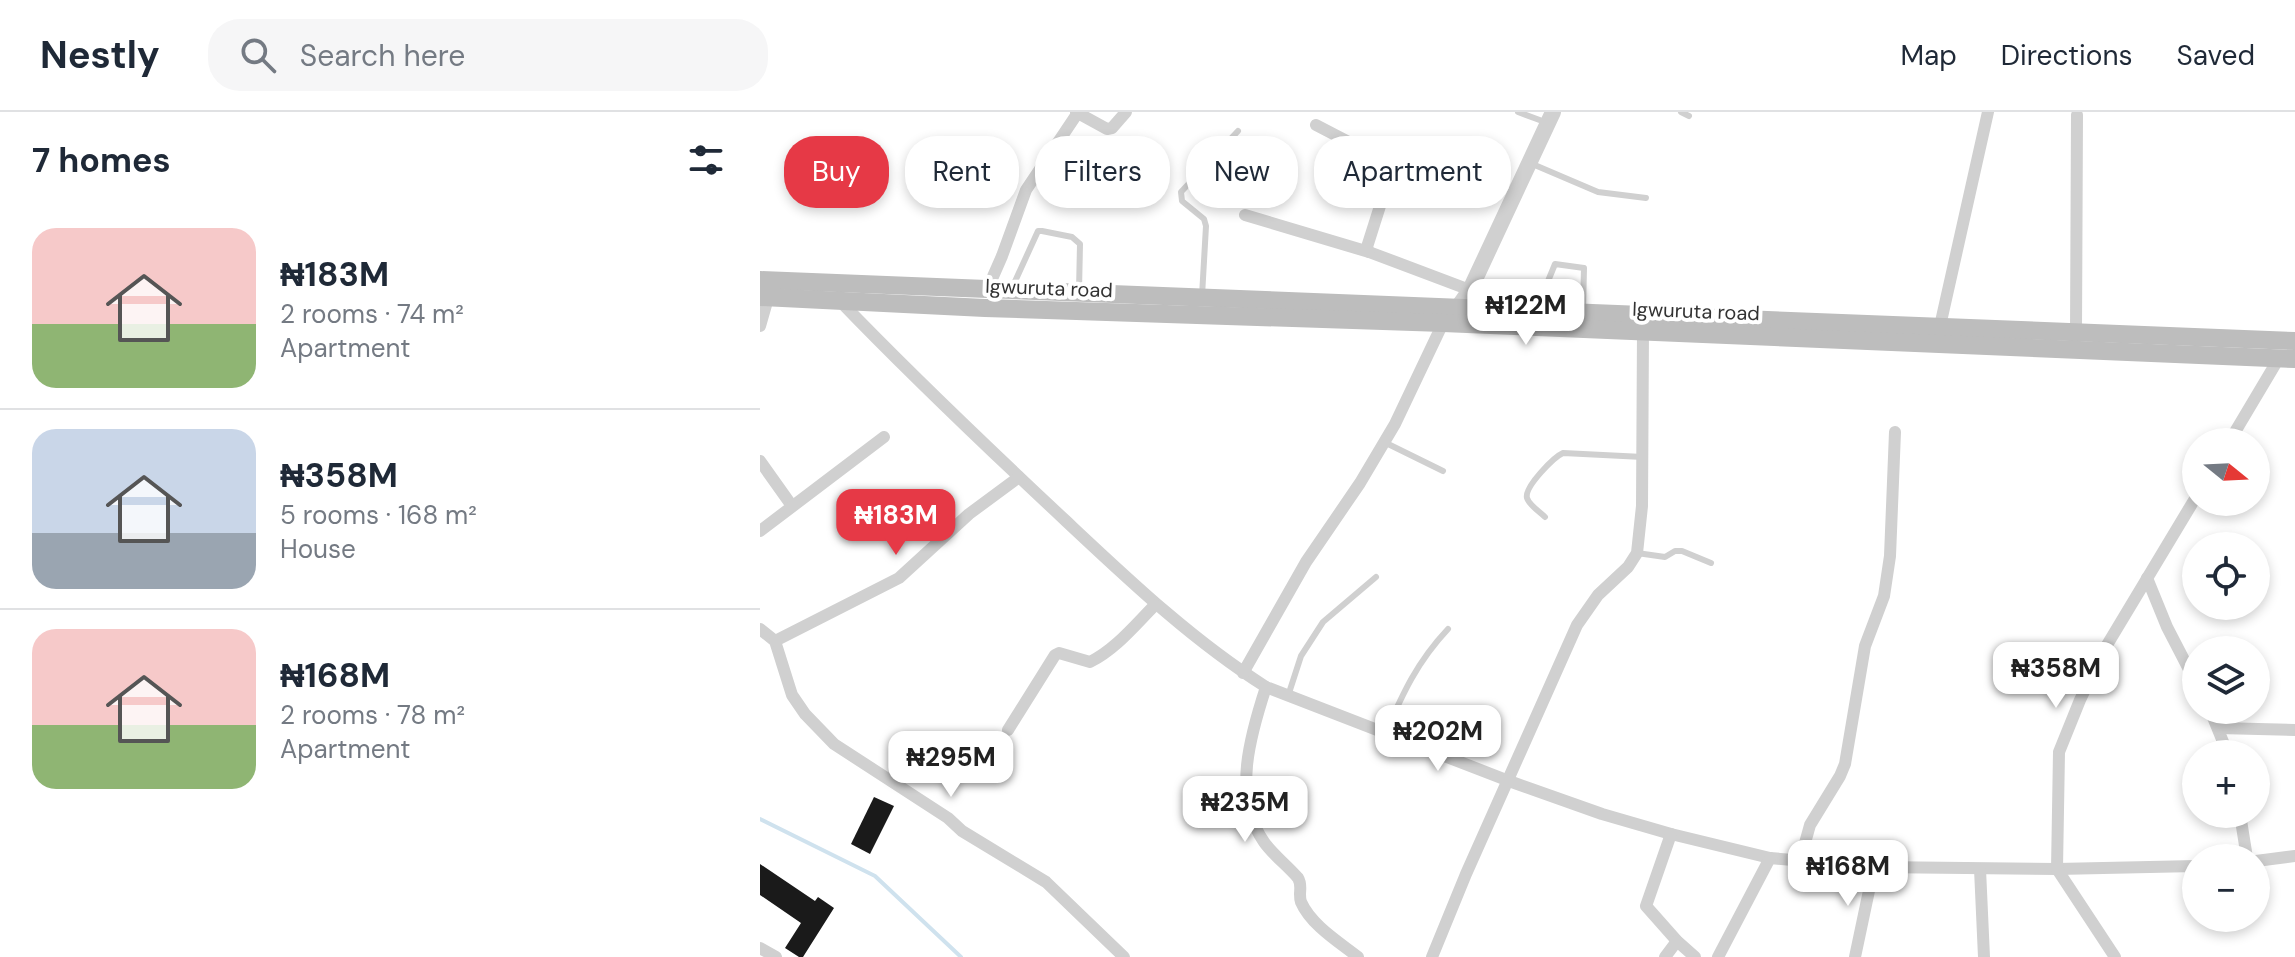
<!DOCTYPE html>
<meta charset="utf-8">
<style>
body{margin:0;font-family:"DM Sans",sans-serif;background:#f6f6f7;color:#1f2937;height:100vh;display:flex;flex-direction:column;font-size:30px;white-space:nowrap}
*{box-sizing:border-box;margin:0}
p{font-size:26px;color:#747a83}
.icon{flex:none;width:44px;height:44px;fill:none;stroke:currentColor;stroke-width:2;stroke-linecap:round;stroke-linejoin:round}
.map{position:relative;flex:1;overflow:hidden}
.drawer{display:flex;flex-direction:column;background:#fff;width:760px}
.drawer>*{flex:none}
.banner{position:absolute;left:24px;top:24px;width:760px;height:72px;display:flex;gap:16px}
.needle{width:52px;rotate:108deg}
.controls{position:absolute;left:1422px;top:316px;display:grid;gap:16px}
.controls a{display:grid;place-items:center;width:88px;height:88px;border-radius:50%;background:#fff;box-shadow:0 4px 12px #0003;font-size:40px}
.price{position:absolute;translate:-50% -68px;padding:0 18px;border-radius:16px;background:#fff;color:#222;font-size:26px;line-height:52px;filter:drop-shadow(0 2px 4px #0008)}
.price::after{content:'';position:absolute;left:50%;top:48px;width:24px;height:18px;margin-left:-12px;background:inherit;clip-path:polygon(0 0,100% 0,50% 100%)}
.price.current{background:#e63946;color:#fff}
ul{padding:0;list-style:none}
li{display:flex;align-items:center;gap:24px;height:200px;padding:0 32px}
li+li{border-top:2px solid #e0e1e3}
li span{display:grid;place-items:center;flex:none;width:224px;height:160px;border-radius:24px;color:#555}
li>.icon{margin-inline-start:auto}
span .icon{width:96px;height:96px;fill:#fffc;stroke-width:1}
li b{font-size:34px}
h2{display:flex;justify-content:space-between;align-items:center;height:96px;padding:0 32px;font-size:34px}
.tag{padding:0 28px;border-radius:32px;background:#fff;box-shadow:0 4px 12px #0003;font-size:28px;line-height:72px}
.tag.current{background:#e63946;color:#fff}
header{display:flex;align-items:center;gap:48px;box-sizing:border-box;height:112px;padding:0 40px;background:#fff;border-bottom:2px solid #e0e1e3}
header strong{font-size:38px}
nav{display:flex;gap:44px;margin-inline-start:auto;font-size:28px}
.search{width:560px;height:72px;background:#f6f6f7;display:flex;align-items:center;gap:20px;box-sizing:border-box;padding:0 28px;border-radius:32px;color:#747a83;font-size:30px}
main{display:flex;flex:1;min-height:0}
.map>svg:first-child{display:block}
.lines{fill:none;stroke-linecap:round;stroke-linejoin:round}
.stream{stroke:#cfe2ee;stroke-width:4}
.building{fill:#1a1a1a}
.service{stroke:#d0d0d0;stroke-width:6}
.minor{stroke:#d0d0d0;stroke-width:12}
.tertiary{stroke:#d0d0d0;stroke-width:16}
.secondary{stroke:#bdbdbd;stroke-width:18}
.labels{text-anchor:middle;stroke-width:8;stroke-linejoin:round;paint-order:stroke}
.street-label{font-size:20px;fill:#333;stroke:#fff}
</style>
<header>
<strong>Nestly</strong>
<div class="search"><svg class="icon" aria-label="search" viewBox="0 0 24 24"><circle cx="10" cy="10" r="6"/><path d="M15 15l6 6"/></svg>Search here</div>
<nav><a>Map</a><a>Directions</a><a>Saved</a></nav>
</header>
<main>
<section class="drawer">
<h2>7 homes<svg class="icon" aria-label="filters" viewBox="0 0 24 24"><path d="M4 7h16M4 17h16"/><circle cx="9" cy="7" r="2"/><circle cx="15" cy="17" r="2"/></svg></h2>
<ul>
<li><span style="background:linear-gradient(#f6c9c9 60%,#8fb573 0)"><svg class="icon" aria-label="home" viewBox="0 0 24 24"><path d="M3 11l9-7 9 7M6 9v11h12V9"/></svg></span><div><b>₦183M</b><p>2 rooms · 74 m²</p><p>Apartment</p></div></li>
<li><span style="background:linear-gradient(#c9d6e8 65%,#9aa5b1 0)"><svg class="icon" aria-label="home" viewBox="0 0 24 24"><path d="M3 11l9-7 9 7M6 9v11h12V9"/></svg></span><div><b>₦358M</b><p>5 rooms · 168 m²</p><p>House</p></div></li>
<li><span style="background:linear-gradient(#f6c9c9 60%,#8fb573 0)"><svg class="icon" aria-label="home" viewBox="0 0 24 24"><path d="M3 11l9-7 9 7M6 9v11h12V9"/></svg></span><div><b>₦168M</b><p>2 rooms · 78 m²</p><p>Apartment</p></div></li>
</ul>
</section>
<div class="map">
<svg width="1535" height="845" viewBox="0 0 1535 845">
<rect width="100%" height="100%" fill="#fff"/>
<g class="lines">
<path class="stream" d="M0 707 115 764 201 845"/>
</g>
<g class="building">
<path d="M114 685 134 694 110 742 91 732Z"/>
<path d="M0 752 55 789 58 785 74 796 43 845H39L25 836 41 811 0 783Z"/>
</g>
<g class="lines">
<g class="service">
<path d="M758 0 785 10"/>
<path d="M921 0 929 4"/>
<path d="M770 51 838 80 886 86"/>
<path d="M252 176 278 119H282L312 125 320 132 319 179"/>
<path d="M442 184 446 114 444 107 422 89 421 80 478 19"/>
<path d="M777 196 795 152 824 156 823 199"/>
<path d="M624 330 683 359"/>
<path d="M785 405C780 400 769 393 767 386 764 375 794 345 803 341L883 345"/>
<path d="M877 441 905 445 915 439H922L951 451"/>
<path d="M528 584 541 544 563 510 616 465"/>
<path d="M625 622C643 581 657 550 688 517"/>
</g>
<g class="minor">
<path d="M316 0 347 17 352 16 366 0"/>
<path d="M556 13 633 53 607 135 609 140 710 178"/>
<path d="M485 103 609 140"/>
<path d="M228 176 242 144 266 78 317 2"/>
<path d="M80 189C153 265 229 337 306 409 370 469 432 528 506 575L749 669 842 702 911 722 1010 746 1114 755 1297 757 1436 754"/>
<path d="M0 214 8 186"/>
<path d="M1180 214 1228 0"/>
<path d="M1316 220 1317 3"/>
<path d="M1469 330 1519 246"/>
<path d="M0 349 32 394"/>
<path d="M0 419 124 325"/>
<path d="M1387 466 1407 515 1436 571"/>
<path d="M0 517 15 529 32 583 45 602 74 632 188 706 202 719 286 770 364 845"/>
<path d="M15 529 139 466 209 402 259 365"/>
<path d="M483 561 546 450 600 371 635 312 683 211"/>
<path d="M506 575C490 624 472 684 504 730 514 744 527 753 538 766 543 774 538 781 541 790 551 813 579 830 598 845"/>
<path d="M1450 598 1468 642"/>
<path d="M1459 616 1535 618"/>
<path d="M248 618 295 543 299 541 330 550C356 537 375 513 395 493"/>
<path d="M1480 702 1487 746"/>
<path d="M911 722 886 794 917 829 935 845"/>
<path d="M1040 749 1050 713 1080 664 1085 652 1105 534 1124 484 1130 444 1135 320"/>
<path d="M1496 749 1535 744"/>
<path d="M1220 757 1224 845"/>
<path d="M0 836 16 845"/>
<path d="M672 845 706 762 817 513 838 483 868 455 877 441 882 394 883 219"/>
<path d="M905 845 917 829"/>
<path d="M958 845 1010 746"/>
<path d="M1095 845 1114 755"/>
<path d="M1355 845 1297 757 1299 640 1320 588 1344 538 1436 385"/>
</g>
<path class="tertiary" d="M693 202 710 178 793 0"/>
<g class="secondary">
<path d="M0 168 1535 229"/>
<path d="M0 185 225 196 683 211 1535 247"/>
</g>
</g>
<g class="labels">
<g class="street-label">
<text transform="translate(289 176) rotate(2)" y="7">Igwuruta road</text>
<text transform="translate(936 199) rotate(2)" y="7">Igwuruta road</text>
</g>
</g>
</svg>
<div class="controls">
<a><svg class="needle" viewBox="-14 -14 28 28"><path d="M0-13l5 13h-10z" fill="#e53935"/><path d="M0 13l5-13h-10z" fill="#747a83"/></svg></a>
<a><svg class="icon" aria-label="locate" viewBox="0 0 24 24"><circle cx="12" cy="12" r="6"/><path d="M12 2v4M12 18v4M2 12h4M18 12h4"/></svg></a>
<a><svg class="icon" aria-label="layers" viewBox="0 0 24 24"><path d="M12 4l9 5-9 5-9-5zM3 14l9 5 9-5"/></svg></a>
<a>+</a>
<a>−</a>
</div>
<b class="price" style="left:766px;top:235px">₦122M</b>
<b class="price current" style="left:136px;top:445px">₦183M</b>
<b class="price" style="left:1296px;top:598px">₦358M</b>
<b class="price" style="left:678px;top:661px">₦202M</b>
<b class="price" style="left:191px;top:687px">₦295M</b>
<b class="price" style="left:485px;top:732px">₦235M</b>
<b class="price" style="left:1088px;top:796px">₦168M</b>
<div class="banner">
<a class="tag current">Buy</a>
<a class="tag">Rent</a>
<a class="tag">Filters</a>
<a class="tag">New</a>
<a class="tag">Apartment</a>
</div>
</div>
</main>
